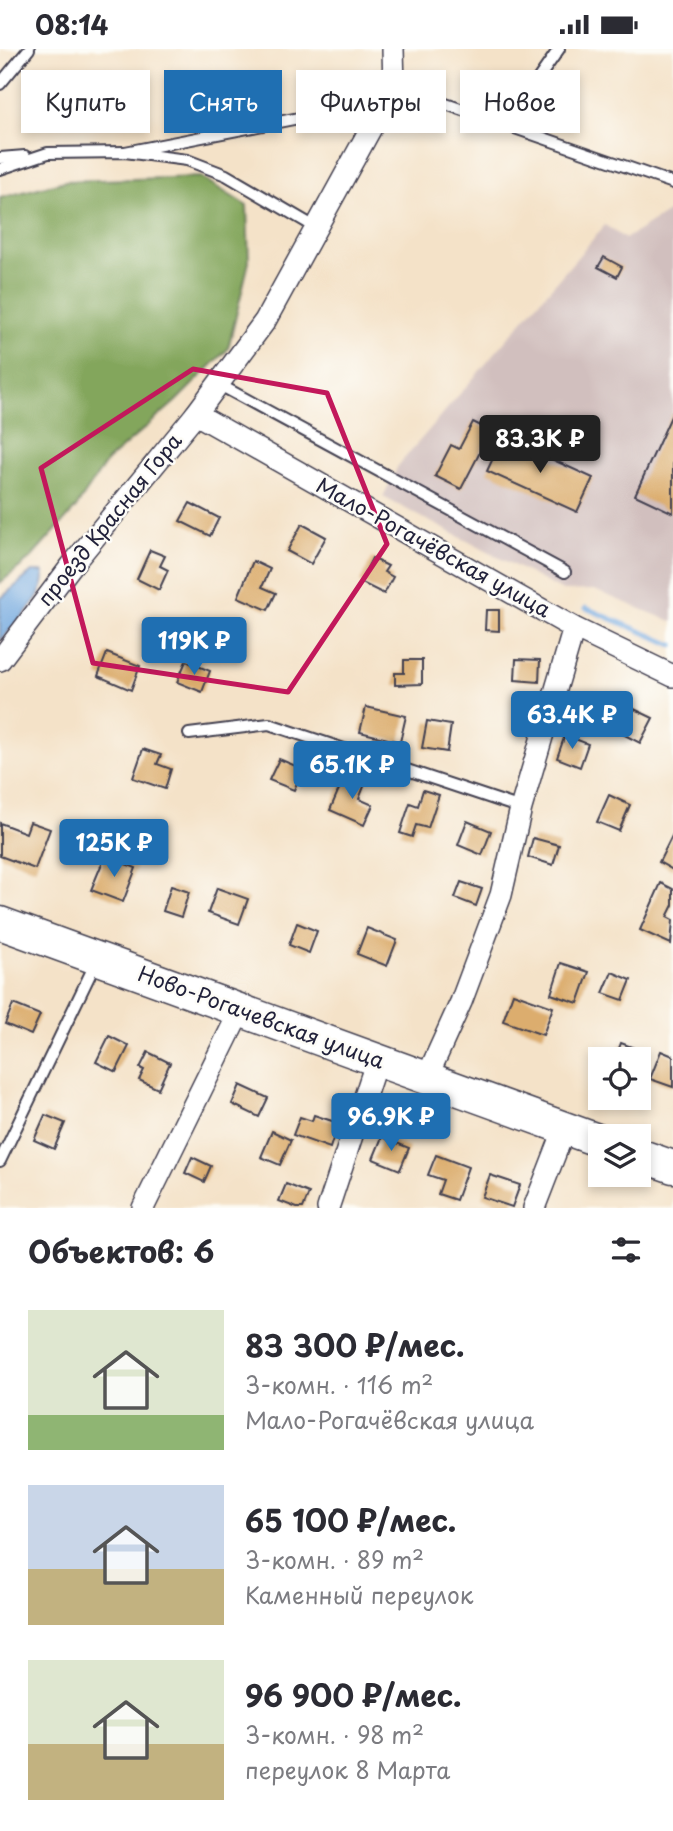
<!DOCTYPE html>
<html lang="ru">
<meta charset="utf-8">
<style>
body{margin:0;font-family:"Playpen Sans",sans-serif;background:#f7f7f7;color:#2b2b33;height:100vh;display:flex;flex-direction:column;font-size:26px;white-space:nowrap}
*{box-sizing:border-box;margin:0}
p{font-size:23px;color:#7c7c81}
.icon{flex:none;width:38px;height:38px;fill:none;stroke:currentColor;stroke-width:2;stroke-linecap:round;stroke-linejoin:round}
.map{position:relative;height:1159px;overflow:hidden}
.panel{display:flex;flex-direction:column;background:#fff;flex:1}
.panel>*{flex:none}
.guide{position:absolute;left:21px;top:21px;width:632px;height:63px;display:flex;gap:14px}
.tools{position:absolute;left:588px;top:998px;display:grid;gap:14px}
.tools a{display:grid;place-items:center;width:63px;height:63px;border-radius:0px;background:#fff;box-shadow:0 4px 10px #0003;font-size:35px}
.price{position:absolute;translate:-50% -60px;padding:0 16px;border-radius:7px;background:#1f6fb2;color:#fff;font-size:23px;line-height:46px;filter:drop-shadow(0 2px 4px #0008)}
.price::after{content:'';position:absolute;left:50%;top:42px;width:21px;height:16px;margin-left:-10px;background:inherit;clip-path:polygon(0 0,100% 0,50% 100%)}
.price.current{background:#222;color:#fff}
ul{padding:0;list-style:none}
li{display:flex;align-items:center;gap:21px;height:175px;padding:0 28px}
li span{display:grid;place-items:center;flex:none;width:196px;height:140px;border-radius:0px;color:#555}
li>.icon{margin-inline-start:auto}
span .icon{width:84px;height:84px;fill:#fffc;stroke-width:1}
li b{font-size:30px}
h2{display:flex;justify-content:space-between;align-items:center;height:84px;padding:0 28px;font-size:30px}
.tag{padding:0 24px;border-radius:0px;background:#fff;box-shadow:0 4px 10px #0003;font-size:24px;line-height:63px}
.tag.current{background:#1f6fb2;color:#fff}
.status{display:flex;justify-content:space-between;align-items:center;height:49px;padding:0 35px;background:#fff;direction:ltr}
.status svg{height:19px;fill:currentColor}
.map>svg:first-child{display:block}
.industrial{fill:#d1bfbe}
.forest{fill:#83a65b;stroke:#52644b;stroke-width:2}
.water{fill:#71a7df;stroke:#4a648d;stroke-width:2}
.lines{fill:none;stroke-linecap:round;stroke-linejoin:round}
.stream{stroke:#71a7df;stroke-width:5}
.building{fill:#dcad6e}
.lane-casing{stroke:#423f50;stroke-width:14}
.street-casing{stroke:#423f50;stroke-width:24}
.primary-casing{stroke:#423f50;stroke-width:35}
.lane{stroke:#fff;stroke-width:10}
.street{stroke:#fff;stroke-width:21}
.primary{stroke:#fff;stroke-width:32}
.marked{fill:none;stroke:#c2185b;stroke-width:5;stroke-linejoin:round}
.labels{text-anchor:middle;stroke-width:5;stroke-linejoin:round;paint-order:stroke}
.street-label{font-size:21px;fill:#22223b;stroke:#fdfcf7}
</style>
<div class="status"><b>08:14</b><svg viewBox="0 0 49 12"><path d="M0 12V9h3v3zM5 12V6h3v6zM10 12V3h3v9zM15 12V0h3v12zM26 1h20v11H26zM47 4h2v5h-2z"/></svg></div>
<div class="map">
<svg width="673" height="1159" viewBox="0 0 673 1159">
<rect width="100%" height="100%" fill="#fdfcf7"/>
<filter id="ink" filterUnits="userSpaceOnUse"><feTurbulence type="fractalNoise" baseFrequency=".0143" numOctaves="2"/><feDisplacementMap in="SourceGraphic" scale="14" xChannelSelector="R" yChannelSelector="G"/><feConvolveMatrix kernelMatrix="1 2 1 2 8 2 1 2 1" color-interpolation-filters="sRGB"/></filter>
<filter id="wash" filterUnits="userSpaceOnUse"><feTurbulence type="fractalNoise" baseFrequency=".00686" numOctaves="4" result="noise"/><feDisplacementMap in="SourceGraphic" scale="28" xChannelSelector="R" yChannelSelector="G"/><feGaussianBlur stdDeviation="1.57" result="paint"/><feColorMatrix in="noise" values="0 0 0 0 0 0 0 0 0 0 0 0 0 0 0 0 0 1.4 0 .05"/><feComposite in="paint" operator="in"/></filter>
<g filter="url(#wash)">
<rect width="100%" height="100%" fill="#f4e2c8"/>
<path class="industrial" d="M673 160V573L594 541 563 542 383 448 398 417 605 176 625 190Z"/>
<path class="forest" d="M201 128 247 157 249 213 228 300 175 353 107 412 75 460 31 509 0 534V149L65 132Z"/>
<path class="water" d="M32 523H43C50 544 13 577 0 592V550Z"/>
<g class="lines">
<path class="stream" d="M586 559 673 596"/>
</g>
<g id="blocks">
<g class="building">
<path d="M604 208 622 218 617 228 598 218Z"/>
<path d="M673 363V464L635 446Z"/>
<path d="M473 373 491 382 461 440 435 427 451 396 459 400Z"/>
<path d="M503 388 593 429 577 463 487 422Z"/>
<path d="M190 454 219 469 210 487 180 472Z"/>
<path d="M302 475 326 488 311 515 287 502Z"/>
<path d="M150 501 165 507 160 517 168 521 159 541 137 530Z"/>
<path d="M372 509 388 517 384 523 393 528 384 545 360 533Z"/>
<path d="M253 512 270 520 262 538 276 544 268 561 238 548Z"/>
<path d="M486 561H499V582L485 581Z"/>
<path d="M107 604 140 617 131 641 98 627Z"/>
<path d="M516 610 540 611 539 633 515 631Z"/>
<path d="M404 611H422V635L395 636V624H404Z"/>
<path d="M186 612 210 622 202 643 177 633Z"/>
<path d="M366 658 406 667 400 693 360 683Z"/>
<path d="M630 658 653 669 640 694 611 679 618 664 625 667Z"/>
<path d="M427 672 451 676 447 703 422 699Z"/>
<path d="M565 686 588 695 580 718 557 709Z"/>
<path d="M143 700 161 706 157 715 171 720 165 740 133 729Z"/>
<path d="M279 710 303 720 294 741 269 731Z"/>
<path d="M345 726 365 735 359 750 373 756 364 776 330 761Z"/>
<path d="M423 741 439 746 428 779 416 776 412 788 400 784 410 754 418 757Z"/>
<path d="M609 746 630 756 619 782 597 773Z"/>
<path d="M467 772 491 782 482 806 458 796Z"/>
<path d="M30 773 50 780 35 820 0 807V774L26 784Z"/>
<path d="M673 785V821L659 813Z"/>
<path d="M533 789 559 796 553 816 528 808Z"/>
<path d="M105 807 136 819 123 853 91 841Z"/>
<path d="M461 833 482 840 476 857 455 849Z"/>
<path d="M661 834 673 840V856L667 868 673 871 671 895 640 881Z"/>
<path d="M171 837 189 843 181 868 163 862Z"/>
<path d="M217 839 248 850 239 875 208 864Z"/>
<path d="M297 874 317 882 309 904 289 896Z"/>
<path d="M367 879 397 891 387 917 357 905Z"/>
<path d="M561 914 589 923 578 954 551 945Z"/>
<path d="M612 923 631 931 623 951 603 944Z"/>
<path d="M513 944 553 958 543 986 503 972Z"/>
<path d="M13 955 40 966 31 986 5 975Z"/>
<path d="M109 987 129 997 116 1023 96 1013Z"/>
<path d="M621 994 645 1003 639 1019V1010H615Z"/>
<path d="M661 1002 673 1007V1038L650 1030Z"/>
<path d="M148 1003 170 1014 158 1040 139 1031 144 1021 140 1019Z"/>
<path d="M240 1036 268 1049 259 1068 232 1055Z"/>
<path d="M45 1066 65 1074 54 1100 34 1091Z"/>
<path d="M314 1066 338 1074 330 1099 293 1086 300 1068 312 1072Z"/>
<path d="M272 1082 291 1091 280 1116 261 1108Z"/>
<path d="M382 1088 409 1099 400 1121 373 1110Z"/>
<path d="M436 1106 468 1118 456 1151 438 1145 443 1131 428 1126Z"/>
<path d="M192 1108 211 1117 204 1133 185 1124Z"/>
<path d="M490 1126 520 1136 512 1158 482 1148Z"/>
<path d="M286 1135 309 1144 303 1159H297L279 1152Z"/>
</g>
</g>
</g>
<g filter="url(#ink)">
<use href="#blocks" fill-opacity="0" stroke="#423f50" stroke-width="2"/>
<g class="lines">
<g class="lane-casing">
<g id="lane">
<path d="M0 35 29 0"/>
<path d="M506 76 559 0"/>
<path d="M125 103 309 67 394 37 673 134"/>
<path d="M0 109 25 107"/>
<path d="M0 120 48 104 125 103 187 111 226 126 315 178"/>
<path d="M218 335 565 523"/>
<path d="M189 685 269 675 521 759"/>
<path d="M0 1112 96 913"/>
</g>
</g>
<g class="street-casing">
<g id="street">
<path d="M196 365 574 579 673 627"/>
<path d="M0 611 72 516 196 365 265 272 394 37 393 0"/>
<path d="M427 1028 461 953 501 846 521 759 574 579"/>
<path d="M143 1159 240 962"/>
<path d="M328 1159 377 1011"/>
<path d="M534 1159 565 1079"/>
</g>
</g>
<g class="primary-casing">
<g id="primary">
<path d="M0 874 600 1092"/>
<path d="M639 1106 673 1118"/>
</g>
</g>
<use href="#lane" class="lane"/>
<use href="#street" class="street"/>
<use href="#primary" class="primary"/>
</g>
</g>
<path class="marked" d="M193 320 327 344 387 495 288 643 93 614 41 419Z"/>
<g class="labels">
<g class="street-label">
<text transform="translate(110 471) rotate(-51)" y="7">проезд Красная Гора</text>
<text transform="translate(433 499) rotate(29)" y="7">Мало-Рогачёвская улица</text>
<text transform="translate(261 969) rotate(20)" y="7">Ново-Рогачевская улица</text>
</g>
</g>
</svg>
<div class="tools">
<a><svg class="icon" aria-label="locate" viewBox="0 0 24 24"><circle cx="12" cy="12" r="6"/><path d="M12 2v4M12 18v4M2 12h4M18 12h4"/></svg></a>
<a><svg class="icon" aria-label="layers" viewBox="0 0 24 24"><path d="M12 4l9 5-9 5-9-5zM3 14l9 5 9-5"/></svg></a>
</div>
<b class="price current" style="left:540px;top:426px">83.3K ₽</b>
<b class="price" style="left:194px;top:628px">119K ₽</b>
<b class="price" style="left:572px;top:702px">63.4K ₽</b>
<b class="price" style="left:352px;top:752px">65.1K ₽</b>
<b class="price" style="left:114px;top:830px">125K ₽</b>
<b class="price" style="left:391px;top:1104px">96.9K ₽</b>
<div class="guide">
<a class="tag">Купить</a>
<a class="tag current">Снять</a>
<a class="tag">Фильтры</a>
<a class="tag">Новое</a>
</div>
</div>
<section class="panel">
<h2>Объектов: 6<svg class="icon" aria-label="filters" viewBox="0 0 24 24"><path d="M4 7h16M4 17h16"/><circle cx="9" cy="7" r="2"/><circle cx="15" cy="17" r="2"/></svg></h2>
<ul>
<li><span style="background:linear-gradient(#dfe7d0 75%,#8fb573 0)"><svg class="icon" aria-label="home" viewBox="0 0 24 24"><path d="M3 11l9-7 9 7M6 9v11h12V9"/></svg></span><div><b>83 300 ₽/мес.</b><p>3-комн. · 116 m²</p><p>Мало-Рогачёвская улица</p></div></li>
<li><span style="background:linear-gradient(#c9d6e8 60%,#c2b280 0)"><svg class="icon" aria-label="home" viewBox="0 0 24 24"><path d="M3 11l9-7 9 7M6 9v11h12V9"/></svg></span><div><b>65 100 ₽/мес.</b><p>3-комн. · 89 m²</p><p>Каменный переулок</p></div></li>
<li><span style="background:linear-gradient(#dfe7d0 60%,#c2b280 0)"><svg class="icon" aria-label="home" viewBox="0 0 24 24"><path d="M3 11l9-7 9 7M6 9v11h12V9"/></svg></span><div><b>96 900 ₽/мес.</b><p>3-комн. · 98 m²</p><p>переулок 8 Марта</p></div></li>
</ul>
</section>
